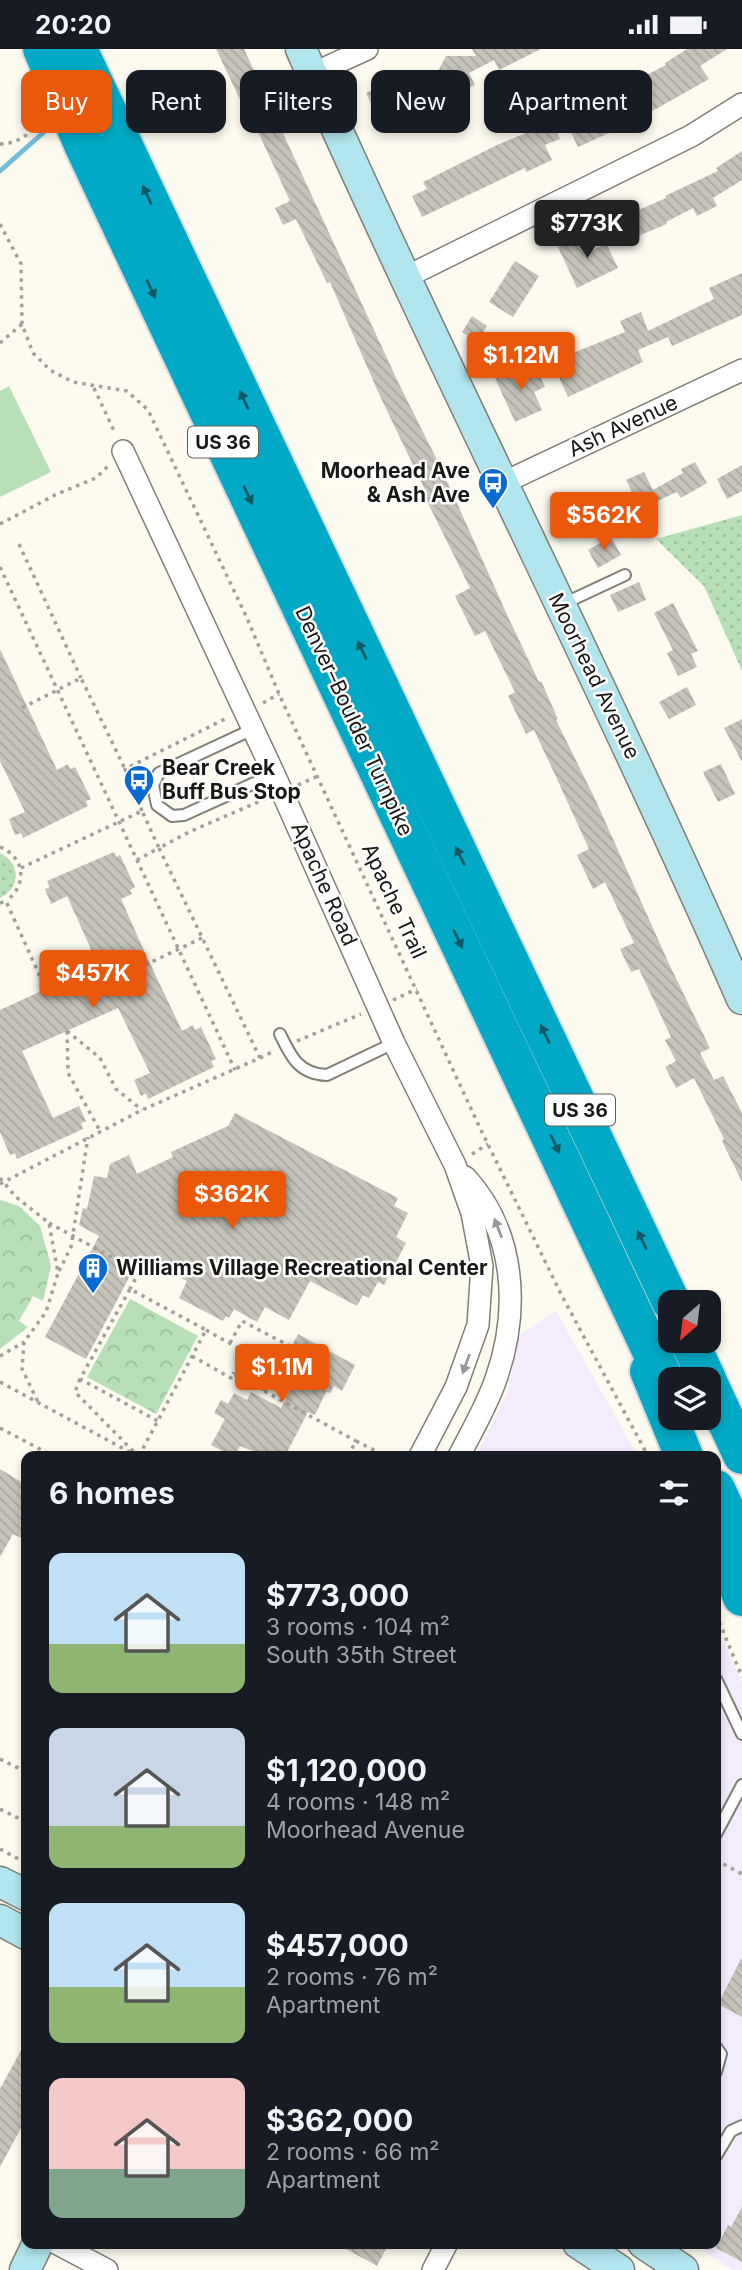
<!DOCTYPE html>
<meta charset="utf-8">
<style>
body{margin:0;font-family:Inter,sans-serif;background:#242831;color:#f1f3f6;height:100vh;display:flex;flex-direction:column;font-size:26px;white-space:nowrap}
*{box-sizing:border-box;margin:0}
p{font-size:23px;color:#9ea1a6}
.icon{flex:none;width:38px;height:38px;fill:none;stroke:currentColor;stroke-width:2;stroke-linecap:round;stroke-linejoin:round}
.map{position:relative;flex:1;overflow:hidden}
.side{position:absolute;left:21px;top:1402px;width:700px;height:798px;display:flex;flex-direction:column;background:#171b24;border-radius:14px;box-shadow:0 4px 10px #0003}
.side>*{flex:none}
.top-card{position:absolute;left:21px;top:21px;width:700px;height:63px;display:flex;gap:14px}
.needle{width:46px;rotate:208deg}
.tools{position:absolute;left:658px;top:1241px;display:grid;gap:14px}
.tools a{display:grid;place-items:center;width:63px;height:63px;border-radius:14px;background:#171b24;box-shadow:0 4px 10px #0003;font-size:35px}
.price{position:absolute;translate:-50% -60px;padding:0 16px;border-radius:7px;background:#ea580c;color:#fff;font-size:23px;line-height:46px;filter:drop-shadow(0 2px 4px #0008)}
.price::after{content:'';position:absolute;left:50%;top:42px;width:21px;height:16px;margin-left:-10px;background:inherit;clip-path:polygon(0 0,100% 0,50% 100%)}
.price.active{background:#222;color:#fff}
ul{padding:0;list-style:none}
li{display:flex;align-items:center;gap:21px;height:175px;padding:0 28px}
li span{display:grid;place-items:center;flex:none;width:196px;height:140px;border-radius:14px;color:#555}
li>.icon{margin-inline-start:auto}
span .icon{width:84px;height:84px;fill:#fffc;stroke-width:1}
li b{font-size:30px}
h2{display:flex;justify-content:space-between;align-items:center;height:84px;padding:0 28px;font-size:30px}
.chip{padding:0 24px;border-radius:14px;background:#171b24;box-shadow:0 4px 10px #0003;font-size:24px;line-height:63px}
.chip.active{background:#ea580c;color:#fff}
.status{display:flex;justify-content:space-between;align-items:center;height:49px;padding:0 35px;background:#171b24;direction:ltr}
.status svg{height:19px;fill:currentColor}
.map>svg:first-child{display:block}
.commercial{fill:#f3ecfd}
.grass{fill:url(#grass-dots)}
.forest{fill:url(#forest-crowns)}
.pitch{fill:#b7e0b7}
.lines{fill:none;stroke-linecap:round;stroke-linejoin:round}
.stream{stroke:#75bcdb;stroke-width:5}
.building{fill:url(#building-back-hatch)}
.lane-casing{stroke:#807e75;stroke-width:14}
.street-casing{stroke:#807e75;stroke-width:24}
.secondary-casing{stroke:#807e75;stroke-width:33}
.highway-casing{stroke:#dadada;stroke-width:42}
.path{stroke:#a2a099;stroke-width:3.5;stroke-dasharray:3.5 5;stroke-linecap:butt}
.lane{stroke:#fff;stroke-width:10}
.street{stroke:#fff;stroke-width:21}
.secondary{stroke:#b2e5ee;stroke-width:30}
.highway{stroke:#00a9c5;stroke-width:38}
.oneway{fill:#0e5964}
.oneway2{fill:#989796}
.labels{text-anchor:middle;stroke-width:5;stroke-linejoin:round;paint-order:stroke}
.shield{fill:#fff;stroke:#5e5d5b;stroke-width:2}
.shield-label{font-size:19px;font-weight:bold;fill:#191815}
.street-label{font-size:21px;fill:#191815;stroke:#fff}
.poi-label{font-size:21px;font-weight:bold;fill:#191815;stroke:#fff;text-anchor:start}
</style>
<div class="status"><b>20:20</b><svg viewBox="0 0 49 12"><path d="M0 12V9h3v3zM5 12V6h3v6zM10 12V3h3v9zM15 12V0h3v12zM26 1h20v11H26zM47 4h2v5h-2z"/></svg></div>
<div class="map">
<svg width="742" height="2221" viewBox="0 0 742 2221">
<defs>
<pattern id="grass-dots" width="8" height="8" patternUnits="userSpaceOnUse" patternTransform="scale(1.75)"><rect width="8" height="8" fill="#b7e0b7"/><path d="M2 2h.1M6 6h.1" fill="none" stroke="#9dbf9c" stroke-width="1.8" stroke-linecap="round"/></pattern>
<pattern id="forest-crowns" width="20" height="18" patternUnits="userSpaceOnUse" patternTransform="scale(1.75)"><rect width="20" height="18" fill="#b7e0b7"/><path d="M2 6a3 3 0 1 1 6 0M12 15a3 3 0 1 1 6 0" fill="none" stroke="#9dbf9c"/></pattern>
<pattern id="building-back-hatch" width="6" height="6" patternUnits="userSpaceOnUse" patternTransform="scale(1.75)"><rect width="6" height="6" fill="#c6c3ba"/><path d="M-1 5l2 2M0 0l6 6M5-1l2 2" fill="none" stroke="#aaa79f"/></pattern>
</defs>
<rect width="100%" height="100%" fill="#fdfaf0"/>
<g class="commercial">
<path d="M556 1262 638 1407H639H476L507 1345 520 1286Z"/>
<path d="M716 1574 742 1634V2221H733L694 2195 716 2194Z"/>
</g>
<g class="grass">
<path d="M742 466V622L704 537 656 490Z"/>
<path d="M0 804C21 814 21 839 0 849Z"/>
</g>
<g class="forest">
<path d="M0 1151 19 1157 40 1177 51 1217 43 1252 33 1247 19 1272 28 1278 0 1300Z"/>
<path d="M130 1250 198 1287 156 1365 87 1328Z"/>
</g>
<path class="pitch" d="M9 337 51 423 0 448V342Z"/>
<g class="lines">
<path class="stream" d="M0 122 52 76"/>
</g>
<g class="building">
<path d="M216 0H244L399 335 443 423 509 570 539 633 541 632 558 670 556 671 596 752 670 917 710 999 700 1004 714 1031 723 1027 742 1064V1133L722 1092 724 1090 694 1029 676 1039 665 1018 676 1012 665 991 671 988 639 920 631 923 620 900 634 894 605 833 593 840 577 806 589 800 557 730 534 681 526 685 508 647 515 643 485 582 475 587 455 547 470 539 423 444 426 443 379 345 330 233 327 234 296 170 283 176 275 159 290 152 258 83 256 84Z"/>
<path d="M472 0H541L499 21 494 11 469 24 475 36 436 55 426 33 435 28 446 7H476Z"/>
<path d="M687 0H727L700 17 709 30 633 73 578 98 566 73 619 48 616 42 666 16 665 14Z"/>
<path d="M403 28 412 50 376 66 366 44Z"/>
<path d="M552 73 560 90 545 96 552 111 526 123 525 119 422 168 412 147 427 140 423 133 497 96Z"/>
<path d="M742 102V131L713 149 717 157 697 167 693 159 666 173 667 175 626 192 616 171 666 149 665 147 718 122 716 119Z"/>
<path d="M585 184 593 201 606 194 618 219 577 239 558 198Z"/>
<path d="M515 212 539 227 513 268 489 253Z"/>
<path d="M742 224V266L672 297 668 288 638 301 643 313 568 348 556 322 572 315 568 306 625 283 620 272 641 263 648 282 714 250 709 239Z"/>
<path d="M472 267 487 277 477 293 462 283Z"/>
<path d="M518 318 521 325 536 318 545 338 534 343 542 361 515 373 495 329Z"/>
<path d="M695 413 707 434 681 449 677 443 640 460 626 431 644 423 653 441 683 424 681 420Z"/>
<path d="M742 416V442L727 450 717 430Z"/>
<path d="M611 488 621 506 598 519 588 501Z"/>
<path d="M639 533 646 551 618 563 610 546Z"/>
<path d="M673 554 698 602 691 605 697 618 678 627 667 604 673 601 654 564Z"/>
<path d="M0 600 57 721 68 715 70 720 75 718 91 750 86 752 88 757 23 789 21 784 15 786 9 770 25 763 0 712Z"/>
<path d="M687 638 696 656 669 670 659 653Z"/>
<path d="M742 670V713L724 679Z"/>
<path d="M721 715 735 745 718 753 703 723Z"/>
<path d="M114 803 116 808 120 806 135 838 130 841 132 845 121 850 146 906 182 982 193 976 195 981 201 978 216 1010 211 1012 214 1018 148 1050 146 1044 141 1047 134 1031 150 1024 118 959 22 1002 53 1069 79 1057 86 1072 81 1074 83 1080 17 1110 15 1104 10 1106 0 1083V961L98 916 67 847 51 855 45 840 50 838 47 832Z"/>
<path d="M235 1064 398 1149 394 1157 408 1164 396 1188 406 1194 384 1236 378 1233 369 1249 363 1246 357 1257 310 1232 289 1271 265 1258 257 1273 234 1260 229 1269 226 1267 223 1272 179 1249 187 1232 140 1208 86 1310 45 1288 99 1187 79 1176 83 1159 87 1160 94 1127 107 1129 110 1115 129 1106 137 1125 173 1108 171 1103 228 1077Z"/>
<path d="M298 1285 355 1316 342 1342 334 1337 330 1344 326 1343 315 1366 308 1363 285 1407H266L240 1397 235 1407H232L211 1396 225 1370 214 1364 221 1351 228 1355 234 1344 247 1351 251 1343 281 1359 301 1320 285 1311Z"/>
<path d="M0 1420 26 1436V1450L21 1459 26 1462V1480L21 1489 13 1485 0 1508Z"/>
<path d="M742 1908V1968L718 1955Z"/>
<path d="M26 1992V2070L0 2118V2040Z"/>
<path d="M742 2158V2213L716 2199 728 2176 731 2178Z"/>
<path d="M335 2194H389L377 2217Z"/>
</g>
<g class="lines">
<g class="lane-casing">
<g id="lane">
<path d="M563 555 625 526"/>
<path d="M253 680 159 724 153 736 157 756 172 767 184 766 274 725"/>
<path d="M280 985C291 1008 299 1025 327 1026L394 994"/>
<path d="M716 1630 742 1685"/>
<path d="M716 1785 742 1736"/>
<path d="M716 1998 721 2005 716 2023"/>
<path d="M716 2107 731 2082 742 2077"/>
</g>
</g>
<g class="street-casing">
<g id="street">
<path d="M312 25 367 0"/>
<path d="M406 228 691 87 742 55"/>
<path d="M123 402 274 725 394 994 455 1116 472 1164 482 1217 478 1276 456 1338 420 1407"/>
<path d="M503 434 742 321"/>
<path d="M459 1407C472 1382 487 1356 496 1330 520 1261 516 1183 465 1128"/>
<path d="M56 2194 107 2221"/>
<path d="M433 2221 447 2194"/>
</g>
</g>
<g class="secondary-casing">
<g id="secondary">
<path d="M301 0C442 319 602 630 742 950"/>
<path d="M0 1833 26 1846"/>
<path d="M0 1871 26 1885"/>
<path d="M578 2194 619 2221"/>
<path d="M643 2194 683 2221"/>
<path d="M25 2221 38 2194"/>
</g>
</g>
<g class="highway-casing">
<g id="highway">
<path d="M42 0 84 98 670 1342"/>
<path d="M78 0 671 1253"/>
<path d="M689 1292 707 1330"/>
<path d="M649 1322 684 1407"/>
<path d="M709 1335 742 1406"/>
<path d="M716 1440 742 1496"/>
<path d="M716 1484 742 1548"/>
</g>
</g>
<g class="path">
<path d="M0 95C17 95 33 84 42 69"/>
<path d="M0 175 21 215 22 275 33 304 50 321 73 333 127 342 148 361 247 569 279 645 479 1077 562 1247 648 1407"/>
<path d="M0 294 22 275"/>
<path d="M94 339 115 384"/>
<path d="M0 475 57 445 96 429 109 416"/>
<path d="M19 495 81 629"/>
<path d="M0 518 235 1021"/>
<path d="M263 654 279 645"/>
<path d="M22 659 81 629 125 720"/>
<path d="M298 736 318 727"/>
<path d="M142 762 125 720 227 669"/>
<path d="M0 798C25 808 28 836 6 852"/>
<path d="M21 819 142 762 159 799 189 783 265 750"/>
<path d="M0 854 6 852 46 941"/>
<path d="M145 916 202 889"/>
<path d="M393 951 417 940"/>
<path d="M67 982 100 1009 116 1040 142 1061"/>
<path d="M67 982 68 1024 100 1082"/>
<path d="M297 992 361 965"/>
<path d="M260 1009 274 1002"/>
<path d="M472 1105 488 1095"/>
<path d="M0 1129 16 1148 49 1174 58 1224 46 1263 24 1293 22 1320 38 1353"/>
<path d="M0 1135 142 1061 260 1009 159 799 137 811"/>
<path d="M49 1174 139 1223 130 1240"/>
<path d="M59 1222 71 1198 88 1088"/>
<path d="M206 1281 245 1303 233 1325"/>
<path d="M230 1294 242 1272 288 1296 263 1342"/>
<path d="M0 1307 24 1293"/>
<path d="M192 1307 231 1329 233 1325 356 1392"/>
<path d="M80 1330 75 1343 136 1405"/>
<path d="M0 1333 137 1407"/>
<path d="M0 1379 53 1407"/>
<path d="M139 1407 206 1281 130 1240 80 1330 158 1372"/>
<path d="M348 1407 356 1392 386 1407"/>
<path d="M716 1565 742 1628"/>
<path d="M0 1710 26 1723"/>
<path d="M0 1760 26 1773"/>
<path d="M0 1800 26 1814"/>
<path d="M716 1811 742 1825"/>
</g>
<use href="#lane" class="lane"/>
<use href="#street" class="street"/>
<use href="#secondary" class="secondary"/>
<use href="#highway" class="highway"/>
</g>
<defs><path id="oneway-solid" d="M-6-.8H1V-3.2L6.5 0L1 3.2V.8H-6Z" transform="scale(1.75)"/></defs>
<g class="oneway">
<use href="#oneway-solid" transform="translate(147 146) rotate(-115)"/>
<use href="#oneway-solid" transform="translate(151 240) rotate(65)"/>
<use href="#oneway-solid" transform="translate(244 351) rotate(-115)"/>
<use href="#oneway-solid" transform="translate(248 446) rotate(65)"/>
<use href="#oneway-solid" transform="translate(362 601) rotate(-115)"/>
<use href="#oneway-solid" transform="translate(460 807) rotate(-116)"/>
<use href="#oneway-solid" transform="translate(458 890) rotate(64)"/>
<use href="#oneway-solid" transform="translate(545 985) rotate(-115)"/>
<use href="#oneway-solid" transform="translate(555 1095) rotate(65)"/>
<use href="#oneway-solid" transform="translate(642 1191) rotate(-115)"/>
</g>
<g class="oneway2">
<use href="#oneway-solid" transform="translate(498 1179) rotate(-111)"/>
<use href="#oneway-solid" transform="translate(466 1315) rotate(110)"/>
</g>
<defs>
<g id="bus-pin" transform="scale(1.575)"><path d="M0 17L-7.5 6A9.5 9.5 0 1 1 7.5 6Z" fill="#096ad2" stroke="#fff"/><path d="M-5-6H5V4H4V6H2V4H-2V6H-4V4H-5ZM-3.5-4V0h7V-4ZM-3.5 1.2v1.5H-2V1.2ZM2 1.2v1.5H3.5V1.2Z" fill="#fff"/></g>
<g id="building-pin" transform="scale(1.575)"><path d="M0 17L-7.5 6A9.5 9.5 0 1 1 7.5 6Z" fill="#096ad2" stroke="#fff"/><path d="M-4-6H4V6H1V3H-1V6H-4ZM-2.5-4.3h1.7v1.8h-1.7ZM.8-4.3h1.7v1.8H.8ZM-2.5-1h1.7V.8h-1.7ZM.8-1h1.7V.8H.8Z" fill="#fff"/></g>
</defs>
<g fill-rule="evenodd">
<use href="#bus-pin" x="493" y="434"/>
<use href="#bus-pin" x="139" y="731"/>
<use href="#building-pin" x="93" y="1219"/>
</g>
<g class="labels">
<g class="shield">
<rect x="188" y="377.5" width="70" height="31" rx="5"/>
<rect x="545" y="1045.5" width="70" height="31" rx="5"/>
</g>
<g class="shield-label">
<text x="223" y="400">US 36</text>
<text x="580" y="1068">US 36</text>
</g>
<g class="street-label">
<text transform="translate(623 377) rotate(-25)" y="7">Ash Avenue</text>
<text transform="translate(594 627) rotate(64)" y="7">Moorhead Avenue</text>
<text transform="translate(354 672) rotate(65)" y="7">Denver–Boulder Turnpike</text>
<text transform="translate(324 835) rotate(66)" y="7">Apache Road</text>
<text transform="translate(394 852) rotate(65)" y="7">Apache Trail</text>
</g>
<g class="poi-label">
<text x="470" y="429" text-anchor="end">Moorhead Ave<tspan x="470" dy="24">&amp; Ash Ave</tspan></text>
<text x="162" y="726">Bear Creek<tspan x="162" dy="24">Buff Bus Stop</tspan></text>
<text x="116" y="1226">Williams Village Recreational Center</text>
</g>
</g>
</svg>
<div class="tools">
<a><svg class="needle" viewBox="-14 -14 28 28"><path d="M0-13l5 13h-10z" fill="#e53935"/><path d="M0 13l5-13h-10z" fill="#9ea1a6"/></svg></a>
<a><svg class="icon" aria-label="layers" viewBox="0 0 24 24"><path d="M12 4l9 5-9 5-9-5zM3 14l9 5 9-5"/></svg></a>
</div>
<b class="price active" style="left:587px;top:211px">$773K</b>
<b class="price" style="left:521px;top:343px">$1.12M</b>
<b class="price" style="left:604px;top:503px">$562K</b>
<b class="price" style="left:93px;top:961px">$457K</b>
<b class="price" style="left:232px;top:1182px">$362K</b>
<b class="price" style="left:282px;top:1355px">$1.1M</b>
<div class="top-card">
<a class="chip active">Buy</a>
<a class="chip">Rent</a>
<a class="chip">Filters</a>
<a class="chip">New</a>
<a class="chip">Apartment</a>
</div>
<section class="side">
<h2>6 homes<svg class="icon" aria-label="filters" viewBox="0 0 24 24"><path d="M4 7h16M4 17h16"/><circle cx="9" cy="7" r="2"/><circle cx="15" cy="17" r="2"/></svg></h2>
<ul>
<li><span style="background:linear-gradient(#bfe0f5 65%,#8fb573 0)"><svg class="icon" aria-label="home" viewBox="0 0 24 24"><path d="M3 11l9-7 9 7M6 9v11h12V9"/></svg></span><div><b>$773,000</b><p>3 rooms · 104 m²</p><p>South 35th Street</p></div></li>
<li><span style="background:linear-gradient(#c9d6e8 70%,#8fb573 0)"><svg class="icon" aria-label="home" viewBox="0 0 24 24"><path d="M3 11l9-7 9 7M6 9v11h12V9"/></svg></span><div><b>$1,120,000</b><p>4 rooms · 148 m²</p><p>Moorhead Avenue</p></div></li>
<li><span style="background:linear-gradient(#bfe0f5 60%,#8fb573 0)"><svg class="icon" aria-label="home" viewBox="0 0 24 24"><path d="M3 11l9-7 9 7M6 9v11h12V9"/></svg></span><div><b>$457,000</b><p>2 rooms · 76 m²</p><p>Apartment</p></div></li>
<li><span style="background:linear-gradient(#f6c9c9 65%,#7fa58c 0)"><svg class="icon" aria-label="home" viewBox="0 0 24 24"><path d="M3 11l9-7 9 7M6 9v11h12V9"/></svg></span><div><b>$362,000</b><p>2 rooms · 66 m²</p><p>Apartment</p></div></li>
</ul>
</section>
</div>
